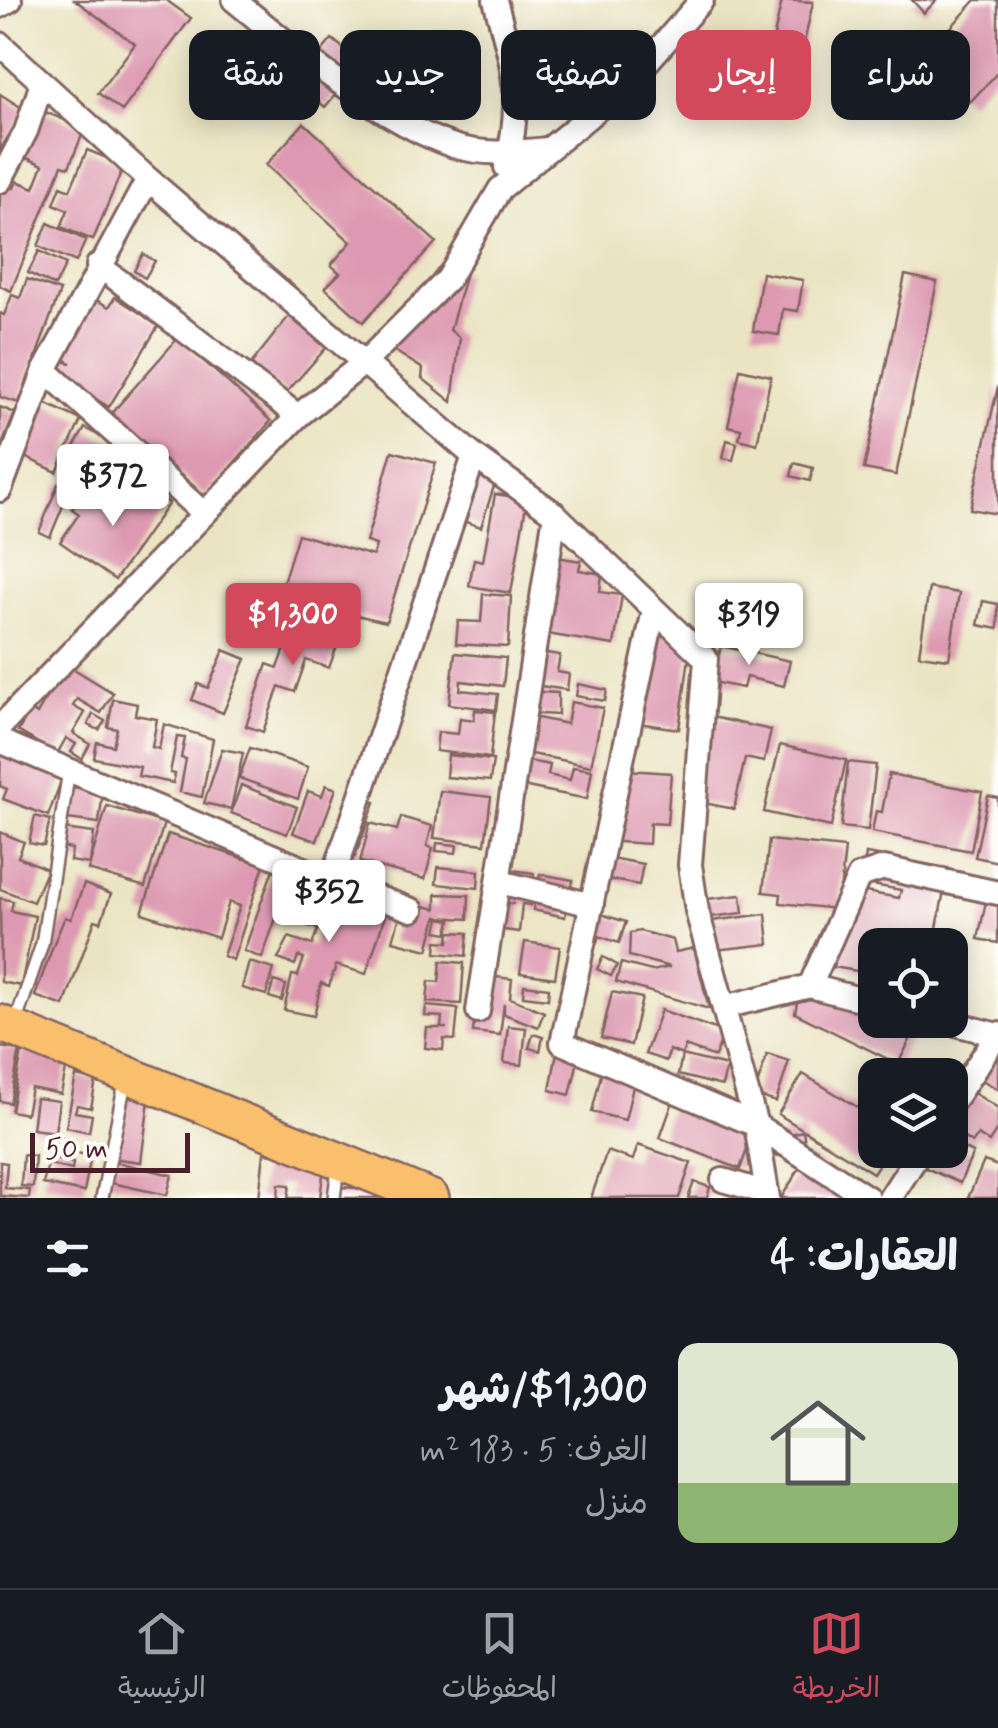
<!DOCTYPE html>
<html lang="ar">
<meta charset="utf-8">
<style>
body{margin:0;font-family:Mynerve,"Playpen Sans Arabic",sans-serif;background:#20242c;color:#f1f3f6;direction:rtl;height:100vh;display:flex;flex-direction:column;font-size:38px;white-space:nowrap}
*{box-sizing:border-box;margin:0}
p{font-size:32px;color:#9ea1a6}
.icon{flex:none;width:55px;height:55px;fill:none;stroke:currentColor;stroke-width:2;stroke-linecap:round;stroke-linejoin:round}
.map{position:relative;height:1198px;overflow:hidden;direction:ltr}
.details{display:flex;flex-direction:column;background:#171b24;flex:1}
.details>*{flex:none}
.hud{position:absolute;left:30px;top:30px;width:940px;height:90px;direction:rtl;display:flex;gap:20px}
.fabs{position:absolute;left:858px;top:928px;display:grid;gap:20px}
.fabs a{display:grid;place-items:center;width:110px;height:110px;border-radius:20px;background:#171b24;box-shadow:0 5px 25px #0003;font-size:50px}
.scale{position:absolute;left:30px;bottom:25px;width:160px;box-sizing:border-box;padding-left:10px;border:5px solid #4a1f2b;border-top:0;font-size:28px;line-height:35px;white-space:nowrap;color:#4a1f2b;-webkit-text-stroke:8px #fdfcf7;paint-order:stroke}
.price{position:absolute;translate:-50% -85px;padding:0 22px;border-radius:10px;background:#fff;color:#222;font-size:32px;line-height:65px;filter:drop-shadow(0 2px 5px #0008)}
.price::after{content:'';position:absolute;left:50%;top:60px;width:30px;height:22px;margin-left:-15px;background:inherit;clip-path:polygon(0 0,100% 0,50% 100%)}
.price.selected{background:#d1495b;color:#fff}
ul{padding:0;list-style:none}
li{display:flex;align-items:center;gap:30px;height:250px;padding:0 40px}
li span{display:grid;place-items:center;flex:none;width:280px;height:200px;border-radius:20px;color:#555}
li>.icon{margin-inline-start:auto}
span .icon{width:120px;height:120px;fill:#fffc;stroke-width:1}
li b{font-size:42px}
h2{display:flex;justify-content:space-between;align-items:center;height:120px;padding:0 40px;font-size:42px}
.chip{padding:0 35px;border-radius:20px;background:#171b24;box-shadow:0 5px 25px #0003;font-size:35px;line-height:90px}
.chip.selected{background:#d1495b;color:#fff}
.tabs{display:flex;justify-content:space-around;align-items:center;height:140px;border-top:2px solid #363941;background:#171b24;font-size:28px;color:#9ea1a6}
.tabs a{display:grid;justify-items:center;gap:5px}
.tabs .selected{color:#d1495b}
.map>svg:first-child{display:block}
.building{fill:#dd99b1}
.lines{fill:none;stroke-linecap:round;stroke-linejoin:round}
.lane-casing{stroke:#826460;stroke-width:16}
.street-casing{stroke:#826460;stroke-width:28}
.primary-casing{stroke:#826460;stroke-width:40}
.lane{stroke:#fff;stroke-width:11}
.street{stroke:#fff;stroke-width:22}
.primary{stroke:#f9bf6c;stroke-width:35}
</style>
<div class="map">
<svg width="998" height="1198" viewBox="0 0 998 1198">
<rect width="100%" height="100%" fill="#fdfcf7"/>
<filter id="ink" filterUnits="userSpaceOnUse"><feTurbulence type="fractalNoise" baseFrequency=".01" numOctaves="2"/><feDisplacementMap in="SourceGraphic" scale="20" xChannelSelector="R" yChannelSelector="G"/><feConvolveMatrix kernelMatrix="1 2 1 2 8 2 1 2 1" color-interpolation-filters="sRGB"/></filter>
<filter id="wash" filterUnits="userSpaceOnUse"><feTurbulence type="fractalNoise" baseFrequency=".0048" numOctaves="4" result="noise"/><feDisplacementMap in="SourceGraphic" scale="40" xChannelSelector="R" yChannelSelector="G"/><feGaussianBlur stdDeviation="2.25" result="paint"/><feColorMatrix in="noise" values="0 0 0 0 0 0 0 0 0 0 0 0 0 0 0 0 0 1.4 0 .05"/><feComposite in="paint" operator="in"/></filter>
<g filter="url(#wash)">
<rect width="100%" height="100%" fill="#ebe4c3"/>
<g id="blocks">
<g class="building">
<path d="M75 0H166L191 18 122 111 98 93 135 44Z"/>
<path d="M782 0 813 2 797 75 767 67Z"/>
<path d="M912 0H937L924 13Z"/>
<path d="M976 0H998V72L970 102 922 59Z"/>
<path d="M332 39 362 63 325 107 296 83Z"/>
<path d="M567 63 603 67 597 119 560 114Z"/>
<path d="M0 94 25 110 0 150Z"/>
<path d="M40 110 85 128 69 167 62 165 11 291 0 286V188L2 183 14 188 17 181 34 188 43 165 22 156Z"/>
<path d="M304 123 436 242 363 322 325 288 340 273 331 265 351 242 266 165Z"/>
<path d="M87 150 124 165 93 240 61 227 68 210 54 204 61 186 70 190Z"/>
<path d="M48 223 86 240 76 262 38 246Z"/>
<path d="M39 251 66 264 55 286 28 273Z"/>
<path d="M143 254 155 261 145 278 134 271Z"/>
<path d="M441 265 466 273 450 330 460 338 452 402 422 378 423 369 382 343Z"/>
<path d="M762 273 803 280 798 311 783 309 779 335 753 331Z"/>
<path d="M905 275 937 282 896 475 864 469Z"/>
<path d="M27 279 60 291 19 403 0 397V313L4 315 12 295 20 298Z"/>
<path d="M91 297 109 307 115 297 159 325 109 407 54 374 62 361 71 363 56 354Z"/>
<path d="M289 316 326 348 285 394 251 364Z"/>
<path d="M178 338 271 421 205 496 111 414Z"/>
<path d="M740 369 771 376 757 444 739 439 741 429 728 426Z"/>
<path d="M998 386V514L970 509Z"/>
<path d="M41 401 81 420 57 472 16 453Z"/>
<path d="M0 407 15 413 0 450Z"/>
<path d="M85 428 126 451 114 472 100 464 91 479 64 464Z"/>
<path d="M727 440 737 443 733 460 723 458Z"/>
<path d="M392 451 436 463 386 622 343 612 345 608 281 589 298 534 373 556 376 545 366 542Z"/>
<path d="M124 459 137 467 128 481 115 473Z"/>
<path d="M794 463 813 468 810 481 791 476Z"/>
<path d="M464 467 487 475 485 480 495 483 481 527 447 516Z"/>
<path d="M111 473 126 482 119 493 105 484Z"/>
<path d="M138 482 169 503 115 580 60 542 79 514 72 509 83 493 114 515Z"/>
<path d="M58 484 70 489 50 537 39 532Z"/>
<path d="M495 494 527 499 511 593 469 586 474 559 483 561Z"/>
<path d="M557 557 581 561 579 570 602 574 600 592 622 595 614 645 529 631Z"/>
<path d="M929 588 959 593 949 659 919 655Z"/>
<path d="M483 594 511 596 508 647 456 644 458 621 481 622Z"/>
<path d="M983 601 998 604V629L978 625Z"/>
<path d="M275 613 289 617 282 644 267 640Z"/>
<path d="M312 621 342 632 329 668 306 660 295 692 279 686 263 732 246 726 267 664 278 668 291 632 306 637Z"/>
<path d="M637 629 692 637 679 729 624 721Z"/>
<path d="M721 646 790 661 784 686 746 677 743 688 713 682Z"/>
<path d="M224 650 246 659 223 713 192 700 198 684 208 688Z"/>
<path d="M533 651 560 655 557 672 569 674 567 690 528 684Z"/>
<path d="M455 653 506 658 503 686 461 681 460 690 498 694 496 710 449 704Z"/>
<path d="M66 664 113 693 101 713 77 699 73 706 85 713 73 733 90 744 82 759 71 752 76 744 66 738 57 754 18 731 31 710 37 714Z"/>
<path d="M578 684 607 690 605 701 576 696Z"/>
<path d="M523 691 558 693V715L522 713Z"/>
<path d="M113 699 137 704 135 715 157 719 152 747 159 749 164 724 213 739 202 797 180 792 186 759 181 758 185 738 177 737 170 773 175 774 173 783 138 776 140 767 94 758 97 742 113 746 117 729 108 727Z"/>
<path d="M571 702 603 708 591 766 516 751 523 715 567 724Z"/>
<path d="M475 710 495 712 490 758 436 751 438 732 458 734 460 718 474 720Z"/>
<path d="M93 714 105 721 99 730 88 725Z"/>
<path d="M712 717 771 730 764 762 745 758 734 809 694 801Z"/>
<path d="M780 745 846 760 831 827 764 812Z"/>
<path d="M250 748 308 767 298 799 239 778Z"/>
<path d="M222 749 243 753 231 809 204 803Z"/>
<path d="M1 752 63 776 48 816 3 799 7 789 0 786Z"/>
<path d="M448 755 493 760 490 781 446 777Z"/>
<path d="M517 759 550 765 548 775 570 780 573 767 592 770 587 799 512 784Z"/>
<path d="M848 762 876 765 868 830 841 827Z"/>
<path d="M612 769 671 773 667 824 650 823 649 844 606 841Z"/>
<path d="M889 774 982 792 971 851 872 832 876 811 882 812Z"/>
<path d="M241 785 297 807 287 834 231 813Z"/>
<path d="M326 785 336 789 317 841 293 833 308 791 322 796Z"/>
<path d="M71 787 103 791 99 823 67 819Z"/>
<path d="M440 791 491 797 485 844 434 838Z"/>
<path d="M352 795 375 802 355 857 333 849Z"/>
<path d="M988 796 998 798V862L975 857Z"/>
<path d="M107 806 164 823 145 887 88 870 90 864 70 861 72 849 61 847 63 829 94 833 90 863Z"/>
<path d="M35 816 50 820 44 846 29 843Z"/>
<path d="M401 817 432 826 427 846 433 848 425 879 360 862 370 823 397 830Z"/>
<path d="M0 832 24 842 18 857 47 869 33 902 0 889Z"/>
<path d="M168 834 264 865 233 960 223 956 240 906 229 902 218 938 142 913Z"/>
<path d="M769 840 845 848 839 902 860 891 899 898 901 890 861 883 866 854 948 868 934 945H875V974L827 966 837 909 780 903 781 894 763 892Z"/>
<path d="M437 843 457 845 456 853 436 851Z"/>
<path d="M605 857 643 864 639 885 601 878Z"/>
<path d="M438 867 479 871 478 888 436 884Z"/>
<path d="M497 868 534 873 530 905 522 904 519 932 489 928 492 902 514 904 492 900Z"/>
<path d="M273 869 291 875 262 958 244 951Z"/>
<path d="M540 874 573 880 565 917 533 910Z"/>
<path d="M990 883 998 884V943L978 939Z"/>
<path d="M84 884 111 894 101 922 95 920 64 1006 35 996 54 943 65 917 71 919Z"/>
<path d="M302 886 386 913 366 974 336 965 329 986 321 983 314 1016 284 1010 292 975 298 976 304 958 298 956 295 965 278 959 289 937 312 945 318 929 291 920Z"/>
<path d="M436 894 469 895 468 919 437 917 428 950 393 941 404 901 436 909Z"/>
<path d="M741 895 743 913 702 918 699 900Z"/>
<path d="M0 898 13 901 11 911 35 916 21 986 1 982Z"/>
<path d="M589 910 626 922 619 943 599 936 590 962Z"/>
<path d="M766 914 769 944 714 950 711 921Z"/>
<path d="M440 918 451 920 448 933 437 931Z"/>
<path d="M640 931 673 940 676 952 694 948 709 1009 616 982 621 963 652 971 670 967 629 956 630 933Z"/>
<path d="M450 932 468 933 466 956 436 953 437 941 449 942Z"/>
<path d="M525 942 560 947 555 978 520 973Z"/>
<path d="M603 957 617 965 611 976 597 969Z"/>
<path d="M441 961 464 963 461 1004 427 1002 429 981 439 982Z"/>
<path d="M249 962 274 969 266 995 242 988Z"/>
<path d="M480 975 512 979 510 998 544 1012 538 1027 504 1014V1004L500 1035 473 1032Z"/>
<path d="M274 981 286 985 282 1001 269 997Z"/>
<path d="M524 985 549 988 548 999 523 996Z"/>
<path d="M612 992 642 998 631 1045 601 1038Z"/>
<path d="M799 992 875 998V1020H920L898 1064 795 1013Z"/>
<path d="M426 1006 458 1009 455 1040 444 1039 443 1050 425 1048 427 1028H447H441L442 1017 425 1016Z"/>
<path d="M661 1010 724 1032 715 1057 685 1046 682 1055 670 1050 666 1061 645 1054Z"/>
<path d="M508 1026 526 1028 522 1065 504 1063Z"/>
<path d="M533 1034 543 1037 540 1051 529 1048Z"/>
<path d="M0 1047 20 1050 10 1103 0 1101Z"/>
<path d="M558 1047 580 1052 570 1095 550 1090Z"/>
<path d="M22 1051 68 1060 61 1094 31 1088 26 1114 11 1111Z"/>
<path d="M998 1053V1089L975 1076Z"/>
<path d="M767 1054 789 1061 776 1102 754 1095Z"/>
<path d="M682 1055 727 1066 722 1086 678 1075Z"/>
<path d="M604 1062 637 1070 625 1120 592 1112Z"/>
<path d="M803 1074 875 1118V1150H888L873 1173 778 1114Z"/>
<path d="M76 1076 96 1080 91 1108 77 1105 75 1112 92 1115 89 1132 66 1127Z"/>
<path d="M964 1087 998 1108V1128L989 1142 978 1135 972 1143 950 1129V1109Z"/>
<path d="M677 1090 755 1128 740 1169 660 1138Z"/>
<path d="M118 1096 149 1100 141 1162 111 1158Z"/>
<path d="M36 1098 59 1101 55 1132 32 1129Z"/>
<path d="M803 1131 806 1146 771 1158 767 1139Z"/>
<path d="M56 1137 75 1141 72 1152 91 1156 84 1192 43 1184 48 1164 72 1170 73 1163 52 1158Z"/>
<path d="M950 1143 973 1153 960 1183 912 1162 927 1150H950Z"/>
<path d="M638 1145 691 1163 679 1198H591L607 1151 633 1160Z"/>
<path d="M264 1153 325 1159 320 1198H288L290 1185 279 1184 278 1198H259Z"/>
<path d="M23 1155 35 1156 33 1187 21 1186Z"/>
<path d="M807 1156 852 1184 844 1198H781Z"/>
<path d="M111 1161 172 1175 167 1195 107 1182Z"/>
<path d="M984 1161 998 1166V1198H968Z"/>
<path d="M0 1162 7 1163 5 1188 30 1190 29 1198 0 1196Z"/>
<path d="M694 1182 710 1187 707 1198H688Z"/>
<path d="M340 1187 386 1190V1198H339Z"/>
</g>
</g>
</g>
<g filter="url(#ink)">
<use href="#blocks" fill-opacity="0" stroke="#826460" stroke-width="2.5"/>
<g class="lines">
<g class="lane-casing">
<g id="lane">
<path d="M15 1024 42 944 69 770"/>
<path d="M102 1198 126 1077"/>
<path d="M334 1198 338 1167"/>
</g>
</g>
<g class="street-casing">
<g id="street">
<path d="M234 0C291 47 385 124 454 146 484 156 516 152 547 149"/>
<path d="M495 0C513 67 524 97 506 167"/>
<path d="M0 6 10 0"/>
<path d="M0 44 148 179 474 456 555 514 706 659 690 865 697 911 756 1125 768 1198"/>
<path d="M0 181 26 131 41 86"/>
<path d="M98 265 298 416"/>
<path d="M45 370 203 513"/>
<path d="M0 490 45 370 148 179"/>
<path d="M654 610 562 1043 756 1125 868 1198"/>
<path d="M0 727 298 416 365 362 448 279 500 189 626 86 702 0"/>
<path d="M0 741 332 881 412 910"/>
<path d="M332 881 474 456"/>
<path d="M500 882 592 905"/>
<path d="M810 986 875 1003"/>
<path d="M724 1007 810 986 859 876 884 868 998 893"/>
<path d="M478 1011 555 514"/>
<path d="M940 1020 998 1035"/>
<path d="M950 1106 998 1034"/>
<path d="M723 1180 767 1193"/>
<path d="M890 1198 921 1150"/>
</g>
</g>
<g class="primary-casing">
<path id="primary" d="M0 1023 431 1198"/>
</g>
<use href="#lane" class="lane"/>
<use href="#street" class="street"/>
<use href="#primary" class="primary"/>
</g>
</g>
</svg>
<div class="fabs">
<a><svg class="icon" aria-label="locate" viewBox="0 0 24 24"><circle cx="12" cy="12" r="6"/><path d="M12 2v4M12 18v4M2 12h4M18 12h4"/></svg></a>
<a><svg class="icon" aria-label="layers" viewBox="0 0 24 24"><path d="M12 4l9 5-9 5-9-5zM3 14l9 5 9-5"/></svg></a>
</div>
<div class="scale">50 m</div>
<b class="price" style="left:113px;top:529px">$372</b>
<b class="price selected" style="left:293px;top:668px">$1,300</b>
<b class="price" style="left:749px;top:668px">$319</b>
<b class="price" style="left:329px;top:945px">$352</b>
<div class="hud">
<a class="chip">شراء</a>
<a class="chip selected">إيجار</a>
<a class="chip">تصفية</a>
<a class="chip">جديد</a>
<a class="chip">شقة</a>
</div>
</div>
<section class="details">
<h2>العقارات: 4<svg class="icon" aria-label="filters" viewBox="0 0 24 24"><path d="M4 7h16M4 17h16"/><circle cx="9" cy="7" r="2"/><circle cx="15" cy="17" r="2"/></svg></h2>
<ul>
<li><span style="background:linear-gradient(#dfe7d0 70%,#8fb573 0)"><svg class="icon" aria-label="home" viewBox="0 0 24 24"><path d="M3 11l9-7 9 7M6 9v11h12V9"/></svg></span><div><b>$1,300/شهر</b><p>الغرف: 5 · 183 m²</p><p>منزل</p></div></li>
</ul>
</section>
<nav class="tabs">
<a class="selected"><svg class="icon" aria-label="map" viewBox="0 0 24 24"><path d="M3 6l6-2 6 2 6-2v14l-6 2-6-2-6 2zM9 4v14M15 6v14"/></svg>الخريطة</a>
<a><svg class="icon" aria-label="saved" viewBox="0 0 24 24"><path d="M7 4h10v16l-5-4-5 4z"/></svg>المحفوظات</a>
<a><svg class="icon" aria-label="home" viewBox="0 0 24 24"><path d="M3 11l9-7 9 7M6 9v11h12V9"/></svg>الرئيسية</a>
</nav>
